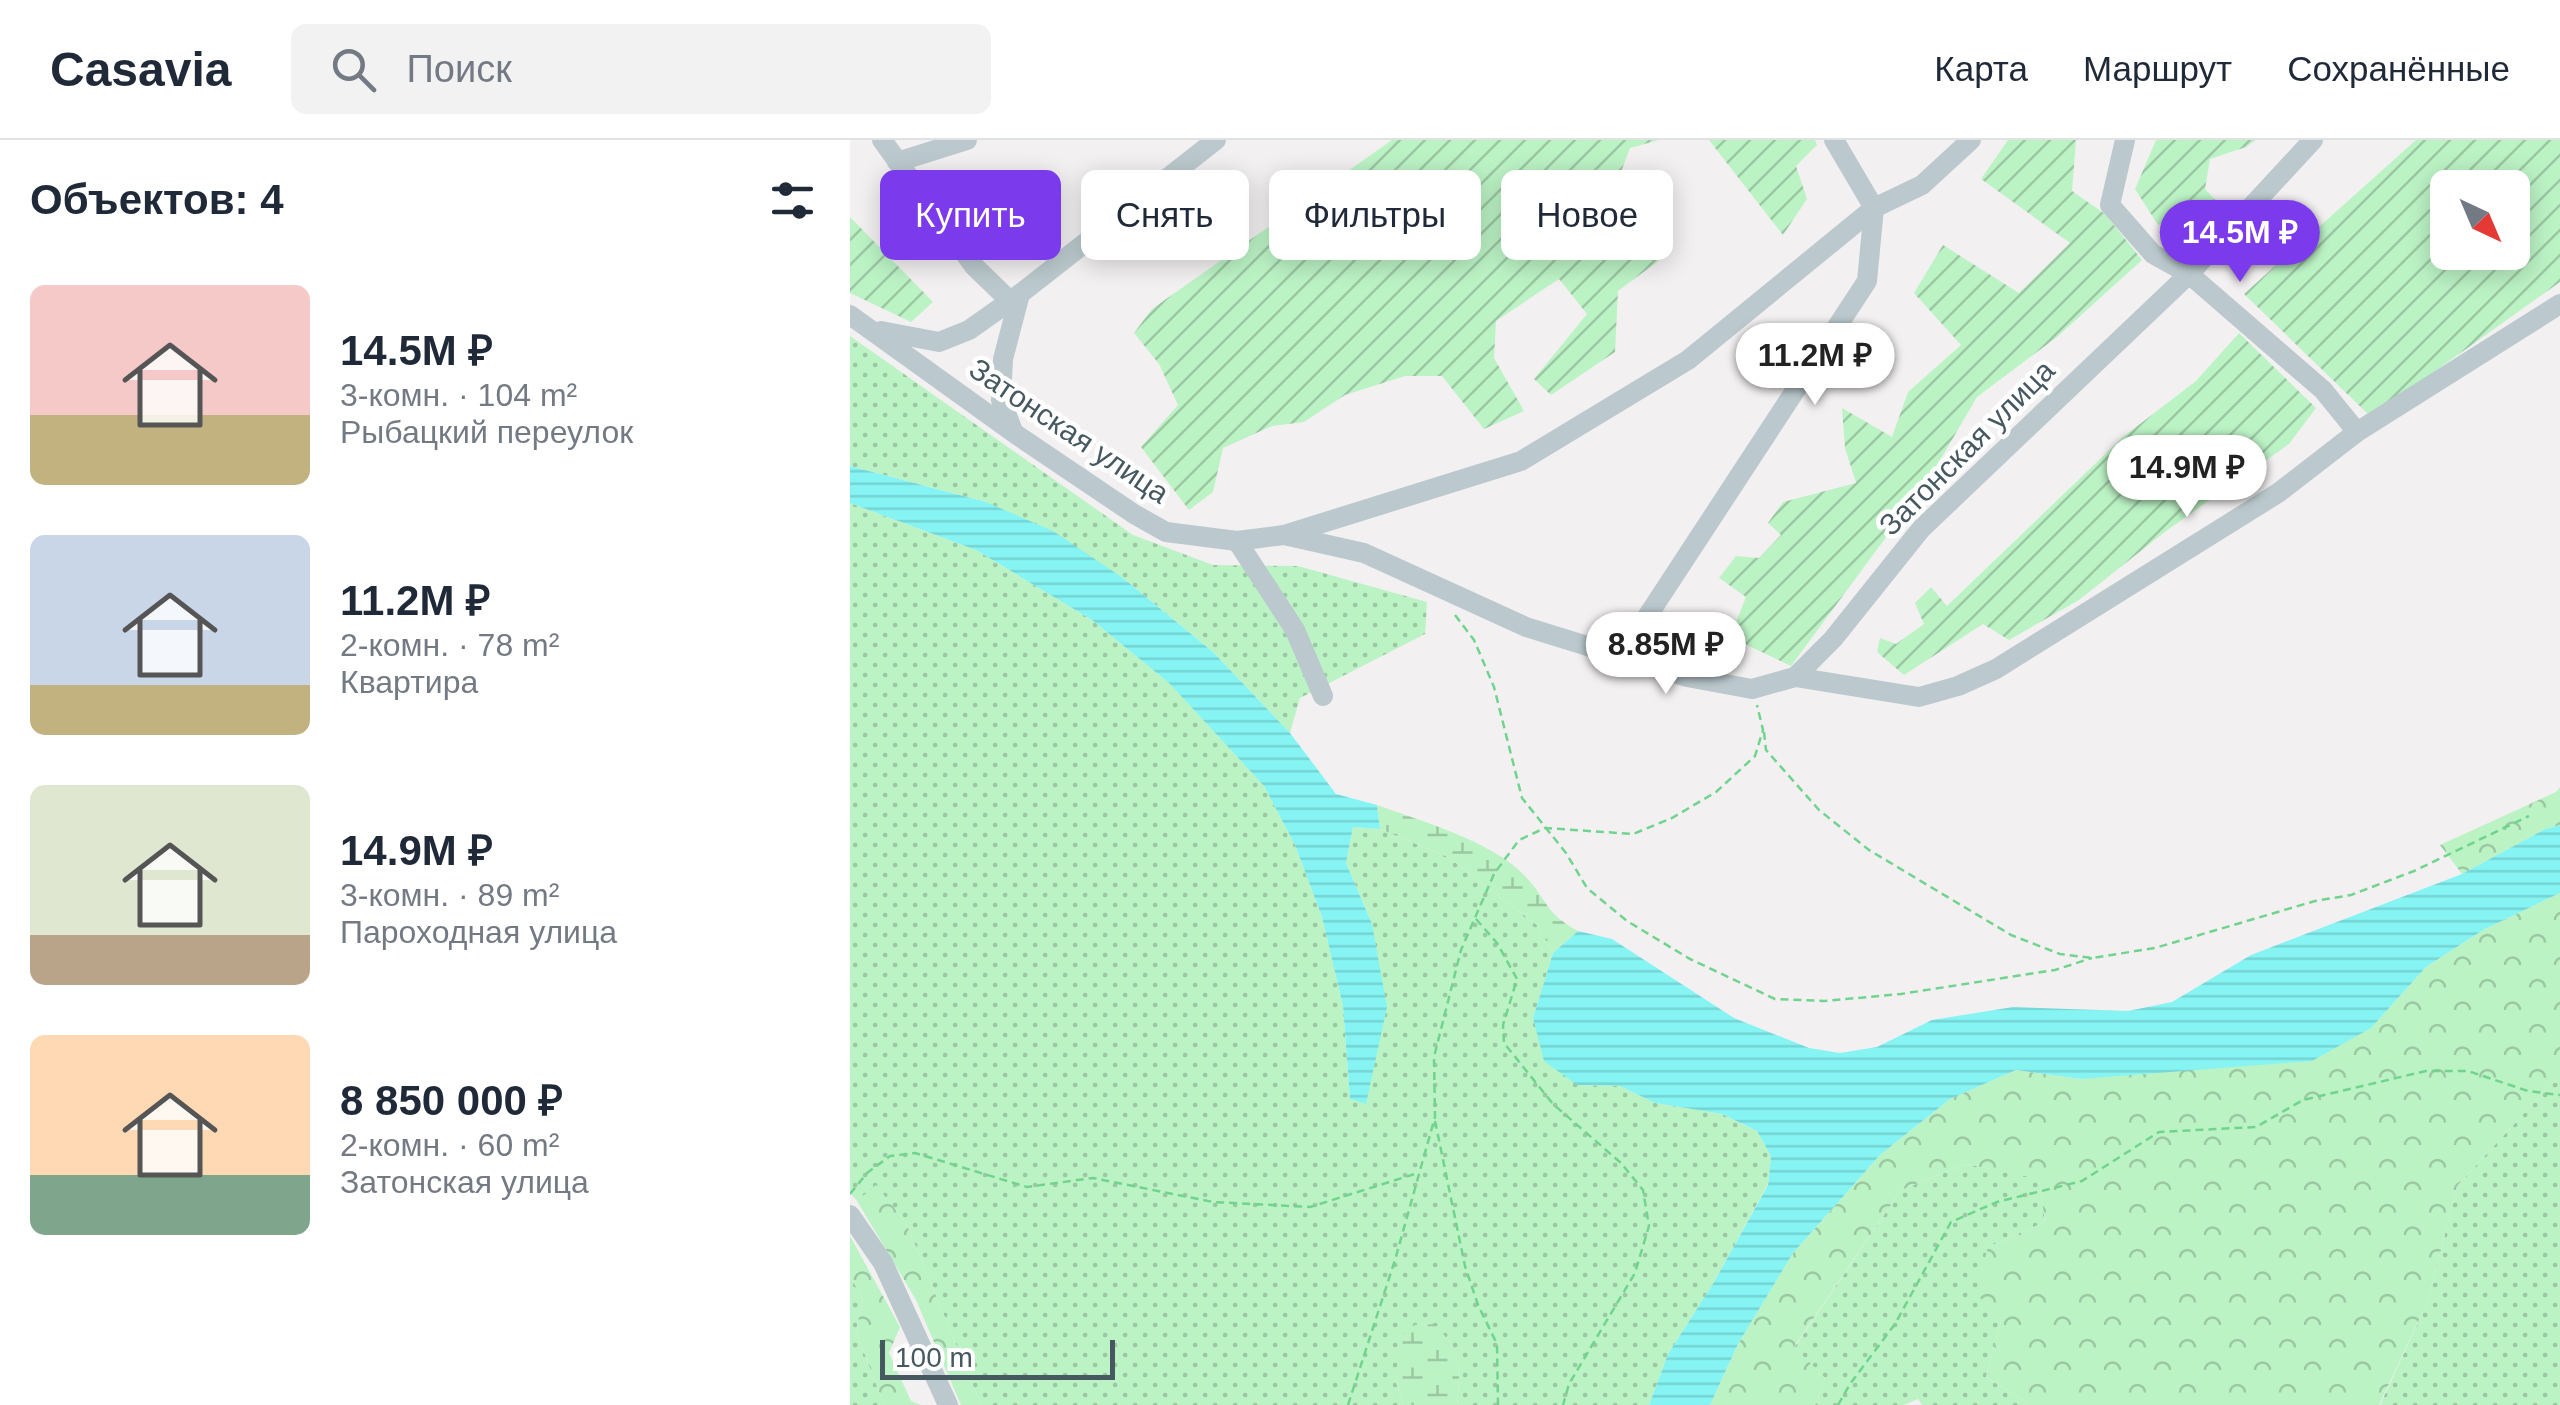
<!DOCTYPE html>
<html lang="ru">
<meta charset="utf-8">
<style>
body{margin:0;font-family:Arial,sans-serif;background:#f2f2f3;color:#1f2937;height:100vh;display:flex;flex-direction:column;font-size:38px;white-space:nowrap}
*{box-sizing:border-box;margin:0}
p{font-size:32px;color:#747a83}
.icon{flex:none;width:55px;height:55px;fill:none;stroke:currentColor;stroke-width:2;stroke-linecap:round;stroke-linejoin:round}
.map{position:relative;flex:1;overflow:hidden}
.panel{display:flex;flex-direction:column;background:#fff;width:850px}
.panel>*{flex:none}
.hud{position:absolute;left:30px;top:30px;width:950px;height:90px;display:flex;gap:20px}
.needle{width:65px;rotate:136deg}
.controls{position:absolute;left:1580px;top:30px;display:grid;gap:20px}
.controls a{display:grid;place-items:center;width:100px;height:100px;border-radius:15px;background:#fff;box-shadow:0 5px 25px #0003;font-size:50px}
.scale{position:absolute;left:30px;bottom:25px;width:235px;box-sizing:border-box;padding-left:10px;border:5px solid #475960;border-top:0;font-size:28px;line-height:35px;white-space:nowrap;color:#475960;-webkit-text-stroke:8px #fff;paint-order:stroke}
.price{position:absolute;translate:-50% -85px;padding:0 22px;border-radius:35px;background:#fff;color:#222;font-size:32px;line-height:65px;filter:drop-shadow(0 2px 5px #0008)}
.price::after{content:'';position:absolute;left:50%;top:60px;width:30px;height:22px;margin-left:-15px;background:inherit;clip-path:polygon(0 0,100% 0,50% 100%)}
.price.on{background:#7c3aed;color:#fff}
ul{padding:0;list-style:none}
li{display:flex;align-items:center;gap:30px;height:250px;padding:0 30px}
li span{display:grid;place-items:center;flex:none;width:280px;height:200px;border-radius:15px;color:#555}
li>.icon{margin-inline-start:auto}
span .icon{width:120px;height:120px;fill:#fffc;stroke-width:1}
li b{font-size:42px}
h2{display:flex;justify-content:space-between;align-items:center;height:120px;padding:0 30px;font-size:42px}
.pill{padding:0 35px;border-radius:15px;background:#fff;box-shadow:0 5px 25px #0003;font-size:35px;line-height:90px}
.pill.on{background:#7c3aed;color:#fff}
header{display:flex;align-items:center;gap:60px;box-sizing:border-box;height:140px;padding:0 50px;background:#fff;border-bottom:2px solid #e0e1e3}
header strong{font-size:48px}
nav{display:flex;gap:55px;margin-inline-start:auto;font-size:35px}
.search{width:700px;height:90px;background:#f2f2f3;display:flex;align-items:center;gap:25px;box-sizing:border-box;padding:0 35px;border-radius:15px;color:#747a83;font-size:38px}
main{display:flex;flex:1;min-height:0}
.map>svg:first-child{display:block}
.grass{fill:url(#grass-dots)}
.forest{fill:url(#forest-crowns)}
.wetland{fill:url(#wetland-marsh)}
.garden{fill:url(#garden-furrows);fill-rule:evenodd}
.water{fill:url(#water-rules)}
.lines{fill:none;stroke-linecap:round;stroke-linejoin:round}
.path{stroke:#71d48e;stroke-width:2.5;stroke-dasharray:8 5;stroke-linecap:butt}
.minor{stroke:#bbc9ce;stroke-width:20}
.labels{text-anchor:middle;stroke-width:9;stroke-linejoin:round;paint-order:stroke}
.street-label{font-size:30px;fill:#475960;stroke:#fff}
</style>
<header>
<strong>Casavia</strong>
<div class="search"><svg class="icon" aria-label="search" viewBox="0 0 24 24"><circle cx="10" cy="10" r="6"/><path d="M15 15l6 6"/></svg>Поиск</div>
<nav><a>Карта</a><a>Маршрут</a><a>Сохранённые</a></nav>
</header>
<main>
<section class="panel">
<h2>Объектов: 4<svg class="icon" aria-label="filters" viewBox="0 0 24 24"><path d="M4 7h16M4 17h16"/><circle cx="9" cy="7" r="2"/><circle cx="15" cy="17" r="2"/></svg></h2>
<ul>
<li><span style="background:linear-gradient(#f6c9c9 65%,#c2b280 0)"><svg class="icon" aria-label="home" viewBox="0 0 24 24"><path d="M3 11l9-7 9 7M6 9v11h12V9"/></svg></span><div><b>14.5M ₽</b><p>3-комн. · 104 m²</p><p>Рыбацкий переулок</p></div></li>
<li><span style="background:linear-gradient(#c9d6e8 75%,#c2b280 0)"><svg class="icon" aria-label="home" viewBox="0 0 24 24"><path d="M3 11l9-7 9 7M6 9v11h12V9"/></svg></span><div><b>11.2M ₽</b><p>2-комн. · 78 m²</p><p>Квартира</p></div></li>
<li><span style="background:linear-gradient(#dfe7d0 75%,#b9a48a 0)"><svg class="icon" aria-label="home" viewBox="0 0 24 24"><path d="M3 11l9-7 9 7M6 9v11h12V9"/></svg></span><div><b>14.9M ₽</b><p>3-комн. · 89 m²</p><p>Пароходная улица</p></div></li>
<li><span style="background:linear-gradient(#ffd9b3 70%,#7fa58c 0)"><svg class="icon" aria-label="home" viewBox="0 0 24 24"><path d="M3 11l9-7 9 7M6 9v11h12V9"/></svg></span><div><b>8 850 000 ₽</b><p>2-комн. · 60 m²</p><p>Затонская улица</p></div></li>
</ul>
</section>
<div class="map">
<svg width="1710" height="1265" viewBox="0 0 1710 1265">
<defs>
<pattern id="grass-dots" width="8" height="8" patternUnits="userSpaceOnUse" patternTransform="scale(2.5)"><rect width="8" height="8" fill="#bcf3c5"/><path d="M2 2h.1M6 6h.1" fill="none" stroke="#9bc8a3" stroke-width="1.8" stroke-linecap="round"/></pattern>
<pattern id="forest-crowns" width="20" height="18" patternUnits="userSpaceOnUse" patternTransform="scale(2.5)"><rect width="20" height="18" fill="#bcf3c5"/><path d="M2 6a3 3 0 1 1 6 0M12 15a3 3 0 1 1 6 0" fill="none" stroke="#9bc8a3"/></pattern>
<pattern id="wetland-marsh" width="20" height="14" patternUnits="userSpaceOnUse" patternTransform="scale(2.5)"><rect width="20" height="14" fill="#bcf3c5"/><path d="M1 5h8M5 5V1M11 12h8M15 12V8" fill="none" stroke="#9bc8a3"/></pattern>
<pattern id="garden-furrows" width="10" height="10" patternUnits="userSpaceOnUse" patternTransform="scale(2.5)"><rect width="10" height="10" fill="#bcf3c5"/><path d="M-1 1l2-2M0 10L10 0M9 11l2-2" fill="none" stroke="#9bc8a3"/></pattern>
<pattern id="water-rules" width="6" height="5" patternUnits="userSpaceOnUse" patternTransform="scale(2.5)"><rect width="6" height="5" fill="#86f4f3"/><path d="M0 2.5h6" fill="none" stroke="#75d3d3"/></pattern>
</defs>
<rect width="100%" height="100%" fill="#f3f0f1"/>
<g class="grass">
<path d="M0 196 283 395 363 425 448 426 577 462 575 494 450 558 440 593 363 512 273 438 136 362 0 326Z"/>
<path d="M0 363 126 410 242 480 319 543 414 646 445 705 472 777 493 866 500 959 516 963 522 784 496 723 503 687 530 689 598 717 687 785 703 813 683 878 727 945 770 946 805 963 872 974 907 991 921 1016 918 1044 864 1142 818 1214 799 1265H607C611 1226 611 1213 584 1184L565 1185 545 1239 553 1265H131L56 1083 26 1046 7 1061 0 1053Z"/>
<path d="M1710 939V1265H1530L1578 1161 1607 1046 1702 943Z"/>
<path d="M1116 1024 1189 1038 1195 1082 1138 1107 1151 1181 1136 1237 1181 1265H1072L1068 1259 1054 1265H965L975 1238 944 1208 1051 1050Z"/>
<path d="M0 1136 13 1159 6 1191 34 1265H0Z"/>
</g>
<g class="forest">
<path d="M1710 647V685L1695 689 1612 734 1590 705 1706 652Z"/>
<path d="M1710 753V939L1702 943 1607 1046 1578 1161 1529 1265H1181L1136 1237 1151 1181 1126 1153 1138 1107 1195 1082 1189 1039 1116 1024 1051 1050 944 1207 975 1238 965 1265H860L888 1204 943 1113 1030 1015 1100 959 1166 930 1231 939 1521 888 1576 827 1633 790Z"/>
<path d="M26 1045 56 1083 131 1265H111L66 1160 7 1061Z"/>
<path d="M0 1096 50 1187 39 1213 61 1261 71 1265H34L6 1191 13 1159 0 1136Z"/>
</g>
<g class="wetland">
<path d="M527 665C571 681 642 701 675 736 699 761 693 772 728 791L703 813 687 785 598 717 530 689Z"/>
<path d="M585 1184C611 1213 611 1227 607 1265H553L545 1239 553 1194 565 1185Z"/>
</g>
<g class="garden">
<path d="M542 0H809L780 8 760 61 811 119 768 151 765 212 701 255 684 239 737 174 709 139 646 181 644 218 674 271 634 289 592 236H555L495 255 454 282 422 286 373 308 363 352 339 370 291 307 328 265 309 224 284 193 302 169Z"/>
<path d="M859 0H965L967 5 946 26 957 59 933 95Z"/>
<path d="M1158 0H1226L1222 51 1255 74 1292 120 1207 197 1127 257 1079 339 941 526 880 497 896 457 869 438 886 416 909 418 931 395 918 383 933 362 1006 343 995 308 992 268 1042 297 1058 252 1111 205 1064 153 1093 105 1169 153 1220 103 1131 39Z"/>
<path d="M1306 0H1406L1396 7 1360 19 1355 49 1372 67 1308 85 1285 49Z"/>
<path d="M1566 0H1710V142L1521 277 1394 154ZM1598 48H1662V112H1598Z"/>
<path d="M0 77 83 162 61 182 0 153Z"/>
<path d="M1389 193 1466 268 1439 304 1316 391 1229 460 1159 500 1133 484 1054 535 1027 512 1030 498 1046 504 1074 484 1065 463 1081 447 1097 466 1273 297 1346 241Z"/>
</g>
<g class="water">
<path d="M0 326 136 362 203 391 273 438 363 512 440 593 486 654 527 665 530 689 503 687 496 723 522 784 537 867 516 964 500 959 493 866 472 777 445 705 414 646 319 543 242 480 126 410 0 363Z"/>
<path d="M1710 685V753L1633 790 1576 827 1521 888 1462 921 1231 939 1166 930 1100 959 1030 1015 943 1113 888 1204 860 1265H799L818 1214 864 1142 918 1045 921 1016 907 991 872 974 805 963 770 946 727 945 694 921 683 878 703 813 728 791 762 799 884 878 959 908 990 913 1027 907 1082 880 1163 867 1278 871 1322 862 1401 815 1612 734 1695 689Z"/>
</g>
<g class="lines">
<g class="path">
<path d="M605 475 624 500 644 547 672 658 716 713 737 748 777 781 840 819 925 859 974 861 1051 854 1205 830 1242 818"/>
<path d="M914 592 916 610 969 670 1019 710 1161 795 1210 814 1242 818 1305 808 1465 761 1501 755 1564 731 1679 676"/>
<path d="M626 779 647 803 667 839 653 885 654 903 703 964 771 1023 793 1050 799 1086 785 1133 719 1244 713 1265"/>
<path d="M585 981 615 1126 628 1165 647 1204 648 1265"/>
<path d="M0 1054 17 1033 40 1016 65 1013 177 1047 243 1038 363 1062 460 1067 568 1033"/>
<path d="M498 1265 545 1120 585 977 584 917 611 810 644 734 669 700 695 688 783 694 822 678 866 652 905 616 913 590 907 565"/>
<path d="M988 1265 1000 1244 1045 1184 1101 1082 1147 1062 1232 1041 1309 992 1406 987 1453 960 1576 931H1618L1678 951 1710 955"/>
</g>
<g class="minor">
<path d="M32 0 124 126 160 161"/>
<path d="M1275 0 1260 65 1303 114 1339 134 1473 250 1507 292"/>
<path d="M47 22 117 0"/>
<path d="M0 175 164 293 284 374 316 392 387 401 434 395 514 413 676 487 837 537 902 549 945 537 983 499 1071 389 1339 134 1463 0"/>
<path d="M31 191 89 202 119 190 170 154 366 0"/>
<path d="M163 291 151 260 153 219 170 154"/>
<path d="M434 395 671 321 838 220 1024 68 1072 45 1121 0"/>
<path d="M387 401 445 490 473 556"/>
<path d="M770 518 1017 141 1024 68 984 0"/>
<path d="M945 537 1069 557 1108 546 1146 529 1428 353 1507 292 1710 164"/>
<path d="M0 1075 33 1123 98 1265"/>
</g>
</g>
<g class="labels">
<g class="street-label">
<text transform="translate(219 291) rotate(34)" y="10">Затонская улица</text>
<text transform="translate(1117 308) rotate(-45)" y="10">Затонская улица</text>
</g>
</g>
</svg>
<div class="controls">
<a><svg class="needle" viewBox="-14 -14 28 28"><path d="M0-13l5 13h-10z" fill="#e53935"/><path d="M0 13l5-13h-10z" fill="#747a83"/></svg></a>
</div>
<div class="scale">100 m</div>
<b class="price on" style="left:1390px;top:145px">14.5M ₽</b>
<b class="price" style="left:965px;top:268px">11.2M ₽</b>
<b class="price" style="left:1337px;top:380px">14.9M ₽</b>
<b class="price" style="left:816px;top:557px">8.85M ₽</b>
<div class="hud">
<a class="pill on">Купить</a>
<a class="pill">Снять</a>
<a class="pill">Фильтры</a>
<a class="pill">Новое</a>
</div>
</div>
</main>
